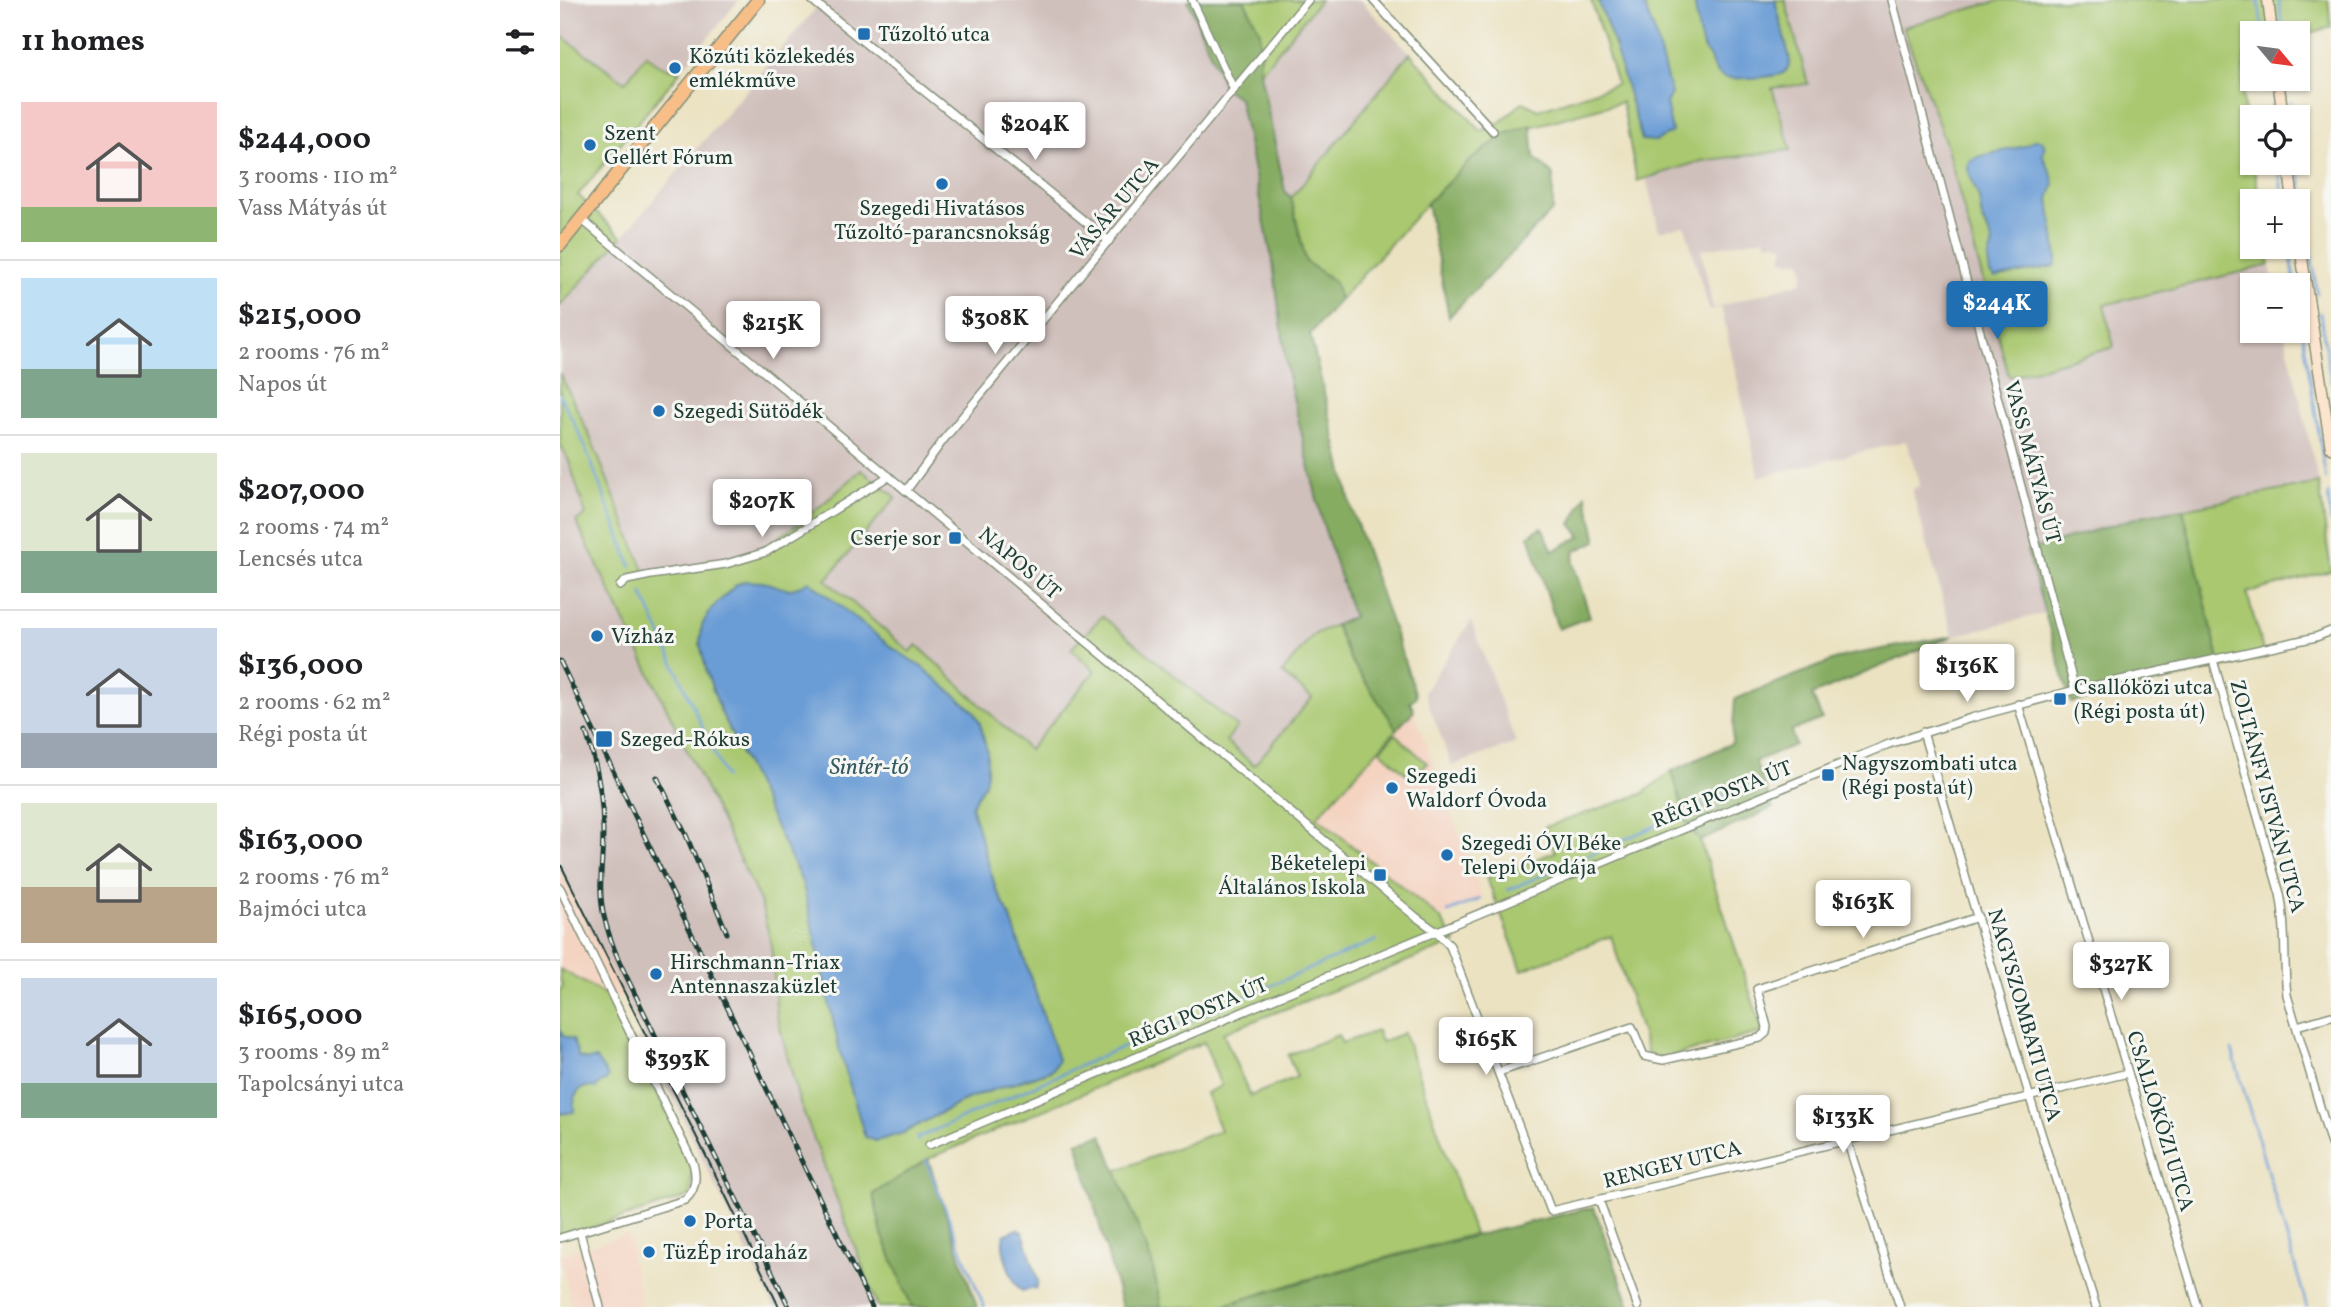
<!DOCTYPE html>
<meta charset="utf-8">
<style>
body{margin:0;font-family:Vollkorn,serif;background:#f6f6f6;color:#202124;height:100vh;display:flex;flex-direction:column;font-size:26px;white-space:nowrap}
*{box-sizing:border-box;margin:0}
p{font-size:23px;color:#757577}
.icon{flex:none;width:38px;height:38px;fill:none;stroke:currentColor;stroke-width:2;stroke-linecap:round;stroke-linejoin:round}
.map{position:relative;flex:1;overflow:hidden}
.drawer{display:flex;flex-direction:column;background:#fff;width:560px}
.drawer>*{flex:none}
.needle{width:46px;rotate:119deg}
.fabs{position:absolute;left:1680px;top:21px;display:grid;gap:14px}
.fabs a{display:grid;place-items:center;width:70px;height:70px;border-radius:0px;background:#fff;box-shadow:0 2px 5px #0004;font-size:35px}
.price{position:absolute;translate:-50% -60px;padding:0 16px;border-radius:7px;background:#fff;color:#222;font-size:23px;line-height:46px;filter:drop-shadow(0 2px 4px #0008)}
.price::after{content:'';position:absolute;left:50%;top:42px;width:21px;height:16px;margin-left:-10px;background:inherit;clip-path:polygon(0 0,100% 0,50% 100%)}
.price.current{background:#1f6fb2;color:#fff}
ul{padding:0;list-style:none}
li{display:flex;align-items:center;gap:21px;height:175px;padding:0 21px}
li+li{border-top:2px solid #e0e0e0}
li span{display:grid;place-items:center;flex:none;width:196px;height:140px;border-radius:0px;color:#555}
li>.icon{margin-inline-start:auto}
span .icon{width:84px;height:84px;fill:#fffc;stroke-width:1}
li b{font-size:30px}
h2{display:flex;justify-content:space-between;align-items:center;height:84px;padding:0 21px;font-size:30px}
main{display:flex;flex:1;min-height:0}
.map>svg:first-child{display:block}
.built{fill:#f4d3c1}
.industrial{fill:#d0c0bc;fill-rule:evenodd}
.green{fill:#a9c870;stroke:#648252;stroke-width:2;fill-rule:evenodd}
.forest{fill:#86ac62;stroke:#52744b;stroke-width:2}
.water{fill:#6a9cd5;stroke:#446c84;stroke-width:2}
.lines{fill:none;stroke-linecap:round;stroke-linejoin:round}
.stream{stroke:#6a9cd5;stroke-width:2.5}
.street-casing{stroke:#85907a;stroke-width:10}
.secondary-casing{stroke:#85907a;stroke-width:13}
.primary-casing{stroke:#85907a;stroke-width:15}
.street{stroke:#fff;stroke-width:7}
.secondary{stroke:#fce5cf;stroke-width:10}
.primary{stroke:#f7be88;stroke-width:12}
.tram{stroke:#1f3d34;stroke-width:2}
.rail-casing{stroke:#1f3d34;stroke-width:5}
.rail{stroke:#f6f6f2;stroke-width:2.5;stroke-dasharray:8;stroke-linecap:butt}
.poi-dot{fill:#1f6fb2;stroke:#f6f6f2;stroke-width:2.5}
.labels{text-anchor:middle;stroke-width:6;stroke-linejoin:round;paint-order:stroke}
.poi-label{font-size:21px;fill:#1f3d34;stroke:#f6f6f2;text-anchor:start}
.street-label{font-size:21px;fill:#1f3d34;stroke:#f6f6f2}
.water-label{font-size:23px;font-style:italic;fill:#365a64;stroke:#f6f6f2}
</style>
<main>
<section class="drawer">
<h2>11 homes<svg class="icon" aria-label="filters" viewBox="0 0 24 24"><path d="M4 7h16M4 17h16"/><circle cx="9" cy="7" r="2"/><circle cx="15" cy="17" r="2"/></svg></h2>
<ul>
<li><span style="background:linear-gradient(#f6c9c9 75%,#8fb573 0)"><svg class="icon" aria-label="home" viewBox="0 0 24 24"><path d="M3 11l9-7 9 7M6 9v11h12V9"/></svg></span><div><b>$244,000</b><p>3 rooms · 110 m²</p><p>Vass Mátyás út</p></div></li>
<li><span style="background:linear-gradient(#bfe0f5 65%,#7fa58c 0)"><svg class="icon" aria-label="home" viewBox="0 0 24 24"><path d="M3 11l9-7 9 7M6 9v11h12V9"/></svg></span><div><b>$215,000</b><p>2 rooms · 76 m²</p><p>Napos út</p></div></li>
<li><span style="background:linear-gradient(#dfe7d0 70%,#7fa58c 0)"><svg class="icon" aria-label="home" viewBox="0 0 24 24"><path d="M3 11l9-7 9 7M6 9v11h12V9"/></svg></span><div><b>$207,000</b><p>2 rooms · 74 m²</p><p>Lencsés utca</p></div></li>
<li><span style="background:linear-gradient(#c9d6e8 75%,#9aa5b1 0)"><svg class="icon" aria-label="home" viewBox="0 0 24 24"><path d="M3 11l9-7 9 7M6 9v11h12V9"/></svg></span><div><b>$136,000</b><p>2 rooms · 62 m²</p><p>Régi posta út</p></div></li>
<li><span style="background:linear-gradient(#dfe7d0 60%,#b9a48a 0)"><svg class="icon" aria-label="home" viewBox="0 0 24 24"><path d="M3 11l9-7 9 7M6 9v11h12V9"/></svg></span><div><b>$163,000</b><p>2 rooms · 76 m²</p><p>Bajmóci utca</p></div></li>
<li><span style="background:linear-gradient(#c9d6e8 75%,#7fa58c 0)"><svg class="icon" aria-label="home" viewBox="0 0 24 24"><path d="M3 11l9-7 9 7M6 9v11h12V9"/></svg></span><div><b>$165,000</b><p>3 rooms · 89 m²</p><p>Tapolcsányi utca</p></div></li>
</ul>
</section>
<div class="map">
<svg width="1771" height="1307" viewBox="0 0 1771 1307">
<rect width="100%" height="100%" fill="#f6f6f2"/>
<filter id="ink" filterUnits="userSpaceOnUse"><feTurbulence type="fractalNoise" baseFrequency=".0143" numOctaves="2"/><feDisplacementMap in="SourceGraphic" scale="14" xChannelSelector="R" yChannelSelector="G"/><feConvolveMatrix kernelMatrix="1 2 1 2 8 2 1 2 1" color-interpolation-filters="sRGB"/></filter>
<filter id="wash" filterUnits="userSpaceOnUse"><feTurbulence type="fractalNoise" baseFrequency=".00686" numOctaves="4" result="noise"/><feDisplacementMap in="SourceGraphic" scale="28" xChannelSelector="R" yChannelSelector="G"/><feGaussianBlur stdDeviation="1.57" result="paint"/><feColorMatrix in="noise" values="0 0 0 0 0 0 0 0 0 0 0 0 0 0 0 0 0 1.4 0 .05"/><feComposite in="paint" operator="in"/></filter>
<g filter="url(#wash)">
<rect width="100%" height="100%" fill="#ebe2c1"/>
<g class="built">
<path d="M854 711 923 899 880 918 756 817Z"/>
<path d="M0 869 64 997 46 995 0 969Z"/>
<path d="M68 1234 72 1254 70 1255 83 1307H12L0 1255Z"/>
</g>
<g class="industrial">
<path d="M0 0H179L120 72 99 65 66 82 0 35Z"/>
<path d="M260 0H628L665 89 679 98 713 264 728 375 762 521 794 618 753 635 722 673 753 698 694 766 665 741 676 727 595 658 535 671 469 750 357 646 351 653 266 580 336 497 301 470 265 504 204 545 173 560 85 574 31 439 0 373V306L62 237 252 13Z"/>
<path d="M760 0H800L850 53 731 198 725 191 700 73Z"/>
<path d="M1225 0H1442L1343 27 1386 144 1544 305 1710 265 1714 285H1692V331H1724L1759 483 1585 515 1468 551 1486 613 1393 636 1352 490 1360 485 1346 441 1199 477 1161 307 1149 310 1125 226 1099 231 1086 178 1141 161 1231 150 1212 87 1248 84ZM1204 238 1207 243 1215 242 1225 246 1222 258 1229 261H1241L1244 271 1242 282 1153 308 1141 250Z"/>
<path d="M0 444 9 461 27 515 16 522 200 901 211 942 217 1016 239 1100 318 1307H214L64 997 0 869Z"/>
<path d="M911 621 956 743 892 766 864 692Z"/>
</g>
<g class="green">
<path d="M684 0H760L700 73V32Z"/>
<path d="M1031 0H1038L1054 44 1112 132 1106 103 1111 94 1094 31 1082 0H1134L1143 48 1150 58 1153 67 1229 56 1215 0H1225L1248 84 1212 88 1231 150 1141 161 1077 181 1062 102 945 134 910 161 867 203 780 300 774 281 746 262 731 198 850 53 921 131 938 124 963 102 978 110 1057 84Z"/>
<path d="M1442 0H1768L1771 27 1738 37V33H1692V51L1686 53C1675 95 1693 159 1700 201H1692V247H1707L1710 265 1544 305 1554 347 1449 377 1386 144 1343 27ZM1474 140 1483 152V157L1491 173 1489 199 1497 260 1495 266 1441 277C1419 260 1434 263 1433 244 1432 235 1424 226 1422 218 1417 198 1420 176 1421 156L1465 146Z"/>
<path d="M0 35 65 82 86 55 99 65 120 72 18 195 62 237 0 306Z"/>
<path d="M0 373 31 439 85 573C113 569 144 567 172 560 213 549 270 499 301 470L336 497 266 580 350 652 357 645 469 750 535 671 511 649 542 616 677 727 666 741 694 765 752 698 722 673 753 635 775 625 790 659 837 729 757 817 880 918 896 942 663 1033 690 1096 737 1077 728 1055 778 1035 782 1043 817 1031 821 1042 844 1033 914 1234 748 1279 658 1307H601L592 1263 555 1171 660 1131 646 1093 661 1086 644 1042 368 1159 314 1194 322 1234 352 1307H318L239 1100 217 1016 211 942 200 901 16 521 26 515 9 461 0 444ZM184 581 220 590 235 589 363 668 425 783 411 805 436 889 450 916 498 1060 492 1071 409 1098 343 1133 316 1141 280 1051 243 884 161 712 147 673 140 644 142 625 165 595Z"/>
<path d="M1759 483 1771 571 1687 593 1705 658 1661 668 1623 509Z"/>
<path d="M835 734 867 763 852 779 820 750Z"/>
<path d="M1112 771 1127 824 1140 841 1203 1032 1104 1058 1088 1054 1051 936 962 970 927 878 995 852 985 827 1082 794Z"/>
<path d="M0 969 46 995 133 1163 130 1196 0 1238V1114L5 1111 19 1088 28 1086 26 1060 18 1057 13 1039 3 1036 0 1028V989L3 987 0 979Z"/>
</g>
<g class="forest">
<path d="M628 0H684L700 32V73L725 191 731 198 746 262 774 281 780 300 750 334 792 510 856 695 855 698 850 701 854 711 837 729 790 659 775 625 793 617 762 521 728 375 713 264 679 98 665 89Z"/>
<path d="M971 125 974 157 993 175V210L889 317 867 203 910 161 945 134Z"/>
<path d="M1026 495 1037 541 1015 551 1013 563 1030 617 998 629 969 535 982 527 993 551 1021 536 1011 524Z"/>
<path d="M1623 509 1661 668 1511 703 1467 551 1585 515Z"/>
<path d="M1393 636 1252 695 1262 719 1231 731 1235 745 1195 761 1213 808 1140 841 1127 824 1112 771 1172 743 1175 699 1285 656Z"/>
<path d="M542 1135 592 1263 601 1307H562L517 1142Z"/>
<path d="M368 1159 417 1307H352L322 1234 313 1194Z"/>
<path d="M1034 1207 1070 1307H658C782 1269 907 1236 1034 1207Z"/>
</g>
<g class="water">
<path d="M1038 0H1082L1094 31 1111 94 1106 103 1112 132 1096 141 1082 140 1054 44Z"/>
<path d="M1134 0H1215L1229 56C1231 63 1228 71 1221 74 1211 77 1169 81 1161 76 1154 72 1153 65 1150 58 1148 54 1145 52 1144 49 1137 34 1137 15 1134 0Z"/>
<path d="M1474 140H1481C1487 146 1483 149 1483 157L1491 173 1494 184 1489 199 1497 260 1495 266 1435 278 1430 274 1428 261 1433 243 1422 218 1419 198 1408 170V164L1412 159 1421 156 1465 146Z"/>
<path d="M184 581C192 582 200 581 207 583 230 589 226 594 249 581L330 646 363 668 414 711 420 723 427 751V772L425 783 411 806 436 889 450 916 498 1060 492 1070 409 1098 343 1133 316 1141 305 1137 280 1052 243 884 161 712 147 673 140 644 142 625 151 609 176 585Z"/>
<path d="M0 1028 3 1036 13 1039 18 1057 26 1060 36 1059 48 1076 46 1081 40 1083 36 1088C17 1083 13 1096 14 1112L0 1114Z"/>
<path d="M457 1229 463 1232 478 1281 476 1288 462 1291C452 1283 439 1247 444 1235Z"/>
</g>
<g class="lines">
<g class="stream">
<path d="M1698 0 1703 33"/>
<path d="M1719 0 1723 33"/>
<path d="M1708 79 1709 87"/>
<path d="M1728 79 1729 83"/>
<path d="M1731 102 1733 117"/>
<path d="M1711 105 1713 117"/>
<path d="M1738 156 1742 189"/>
<path d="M1718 163 1722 192"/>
<path d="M1744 207 1757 294"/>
<path d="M1730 247 1735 285"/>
<path d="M1760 313 1771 381"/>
<path d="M1740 316 1766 479"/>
<path d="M0 395 22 439 71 566"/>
<path d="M1768 494 1771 523"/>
<path d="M82 593 165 777"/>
<path d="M948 890 1185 787"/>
<path d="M888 912 920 899"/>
<path d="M1672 1050 1747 1307"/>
<path d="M358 1141 357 1138 596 1032 631 1020 817 940"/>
<path d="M366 1160 424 1307"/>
</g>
</g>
</g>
<g filter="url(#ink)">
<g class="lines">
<g class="street-casing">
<g id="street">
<path d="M252 0 549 241"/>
<path d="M632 0 674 90"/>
<path d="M813 0 933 131"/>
<path d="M1332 0 1515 690"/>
<path d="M21 219 856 917 877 932 890 946 991 1211 1568 1073"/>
<path d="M346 491 384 439 748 0"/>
<path d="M60 586 67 580 91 575 166 564 206 552 329 476"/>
<path d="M1653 660 1720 894C1727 928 1723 961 1727 995L1771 1144"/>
<path d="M1458 704 1638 1307"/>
<path d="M1363 732 1470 1098 1536 1307"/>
<path d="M0 888 133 1163C137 1177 136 1190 125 1200L0 1238"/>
<path d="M1737 1026 1771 1016"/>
<path d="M939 1072 1072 1027 1084 1056 1103 1060 1200 1038 1206 1033 1207 1027 1197 989 1418 917"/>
<path d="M1287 1140 1340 1307"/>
<path d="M369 1145 725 994 1329 744 1411 718 1515 690 1756 637 1771 631"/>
<path d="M1039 1200 1078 1307"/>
<path d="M20 1232 40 1307"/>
</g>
</g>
<g class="secondary-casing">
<g id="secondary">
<path d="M1708 0 1712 33"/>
<path d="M1718 79 1723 117"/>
<path d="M1728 163 1733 201"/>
<path d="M1738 233 1771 448"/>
</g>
</g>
<g class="primary-casing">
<path id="primary" d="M0 245 198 0"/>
</g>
<use href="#street" class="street"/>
<use href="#secondary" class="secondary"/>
<use href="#primary" class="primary"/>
<path class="tram" d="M0 863 162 1188 219 1307"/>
<g class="rail-casing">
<g id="rail">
<path d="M0 661 312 1307"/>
<path d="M26 732C37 764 43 798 43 832 43 859 38 885 43 912 47 930 53 947 60 963 115 1078 174 1192 229 1307"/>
<path d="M97 777 126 835 167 933"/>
</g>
</g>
<use href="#rail" class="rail"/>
</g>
</g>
<g class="poi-dot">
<rect x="297" y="27" width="14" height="14" rx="3.5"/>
<circle cx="115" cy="68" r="7"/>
<circle cx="30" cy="145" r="7"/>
<circle cx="382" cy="184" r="7"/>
<circle cx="99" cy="411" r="7"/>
<rect x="388" y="531" width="14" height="14" rx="3.5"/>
<circle cx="37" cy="636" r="7"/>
<rect x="1493" y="692" width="14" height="14" rx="3.5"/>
<rect x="35" y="730" width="18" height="18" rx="3.5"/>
<rect x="1261" y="768" width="14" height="14" rx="3.5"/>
<circle cx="832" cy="788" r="7"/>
<circle cx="887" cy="855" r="7"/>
<rect x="813" y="868" width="14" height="14" rx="3.5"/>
<circle cx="96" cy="974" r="7"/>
<circle cx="130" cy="1221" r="7"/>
<circle cx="89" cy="1252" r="7"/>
</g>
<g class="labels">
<g class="poi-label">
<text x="318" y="41">Tűzoltó utca</text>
<text x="129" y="63">Közúti közlekedés<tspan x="129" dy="24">emlékműve</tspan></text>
<text x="44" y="140">Szent<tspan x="44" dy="24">Gellért Fórum</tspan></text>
<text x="382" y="215" text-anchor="middle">Szegedi Hivatásos<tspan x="382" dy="24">Tűzoltó-parancsnokság</tspan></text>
<text x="113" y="418">Szegedi Sütödék</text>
<text x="381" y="545" text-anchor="end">Cserje sor</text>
<text x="51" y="643">Vízház</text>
<text x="1514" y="694">Csallóközi utca<tspan x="1514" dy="24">(Régi posta út)</tspan></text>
<text x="60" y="746">Szeged-Rókus</text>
<text x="1282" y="770">Nagyszombati utca<tspan x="1282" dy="24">(Régi posta út)</tspan></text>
<text x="846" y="783">Szegedi<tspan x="846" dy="24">Waldorf Óvoda</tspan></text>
<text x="901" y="850">Szegedi ÓVI Béke<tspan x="901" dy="24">Telepi Óvodája</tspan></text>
<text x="806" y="870" text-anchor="end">Béketelepi<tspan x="806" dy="24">Általános Iskola</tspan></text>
<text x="110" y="969">Hirschmann-Triax<tspan x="110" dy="24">Antennaszaküzlet</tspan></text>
<text x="144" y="1228">Porta</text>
<text x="103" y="1259">TüzÉp irodaház</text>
</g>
<g class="street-label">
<text transform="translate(554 208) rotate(-50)" y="7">VÁSÁR UTCA</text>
<text transform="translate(1473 462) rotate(75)" y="7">VASS MÁTYÁS ÚT</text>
<text transform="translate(460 563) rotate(40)" y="7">NAPOS ÚT</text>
<text transform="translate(1162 794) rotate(-22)" y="7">RÉGI POSTA ÚT</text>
<text transform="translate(1708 796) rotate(75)" y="7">ZOLTÁNFY ISTVÁN UTCA</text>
<text transform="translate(638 1012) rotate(-23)" y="7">RÉGI POSTA ÚT</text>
<text transform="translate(1465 1015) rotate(74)" y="7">NAGYSZOMBATI UTCA</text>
<text transform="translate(1601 1121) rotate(73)" y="7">CSALLÓKÖZI UTCA</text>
<text transform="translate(1112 1164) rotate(-14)" y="7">RENGEY UTCA</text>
</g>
<g class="water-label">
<text x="309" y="774">Sintér-tó</text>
</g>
</g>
</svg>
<div class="fabs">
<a><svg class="needle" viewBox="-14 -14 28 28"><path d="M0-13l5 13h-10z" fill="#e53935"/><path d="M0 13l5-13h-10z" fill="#757577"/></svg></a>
<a><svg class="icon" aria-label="locate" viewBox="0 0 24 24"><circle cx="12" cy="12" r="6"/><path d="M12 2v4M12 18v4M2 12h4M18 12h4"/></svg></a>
<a>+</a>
<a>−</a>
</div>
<b class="price" style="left:475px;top:162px">$204K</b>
<b class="price current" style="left:1437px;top:341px">$244K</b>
<b class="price" style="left:435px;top:356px">$308K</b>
<b class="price" style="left:213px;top:361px">$215K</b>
<b class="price" style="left:202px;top:539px">$207K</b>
<b class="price" style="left:1407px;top:704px">$136K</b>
<b class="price" style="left:1303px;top:940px">$163K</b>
<b class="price" style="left:1561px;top:1002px">$327K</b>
<b class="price" style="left:926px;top:1077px">$165K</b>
<b class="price" style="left:117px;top:1097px">$393K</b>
<b class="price" style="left:1283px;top:1155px">$133K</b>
</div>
</main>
